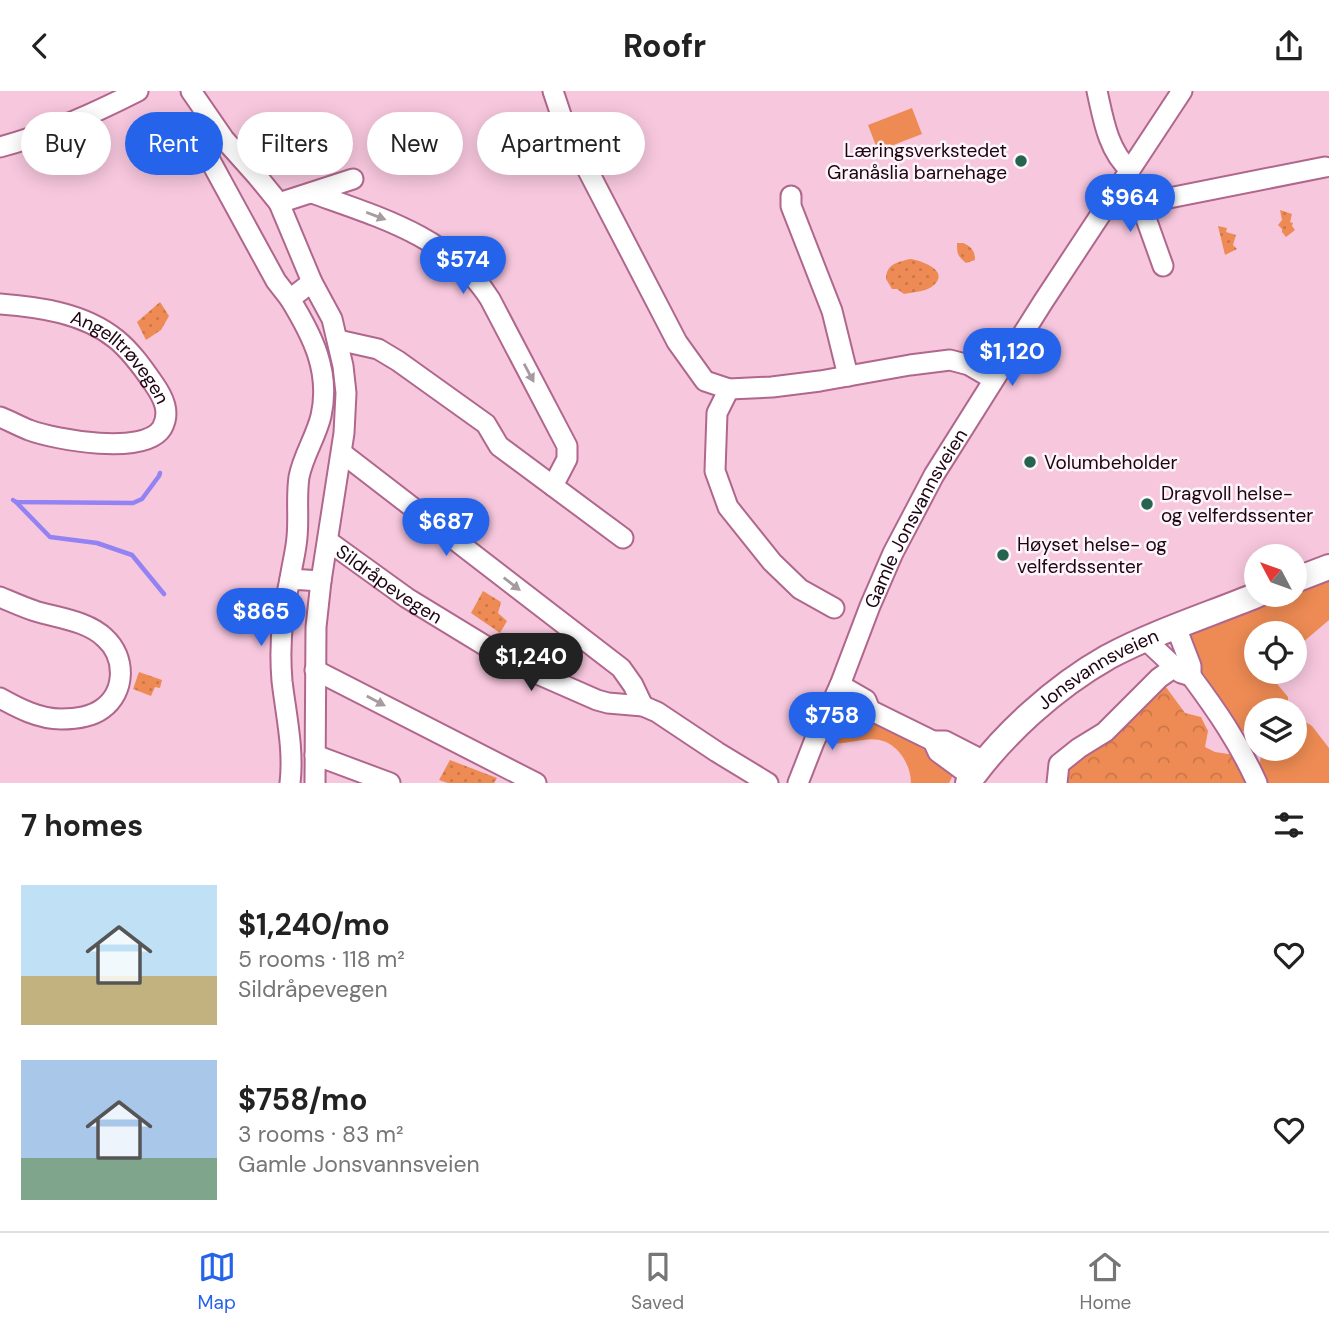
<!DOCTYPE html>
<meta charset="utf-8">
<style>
body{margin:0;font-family:"DM Sans",sans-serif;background:#f2f2f2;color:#222;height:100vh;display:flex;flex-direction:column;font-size:26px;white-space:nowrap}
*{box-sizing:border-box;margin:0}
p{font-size:23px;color:#767676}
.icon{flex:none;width:38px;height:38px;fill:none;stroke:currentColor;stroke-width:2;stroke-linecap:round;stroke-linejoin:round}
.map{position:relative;height:692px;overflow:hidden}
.details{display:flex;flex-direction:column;background:#fff;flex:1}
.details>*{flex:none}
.banner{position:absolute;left:21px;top:21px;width:700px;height:63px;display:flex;gap:14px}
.needle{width:46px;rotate:311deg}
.tools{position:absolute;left:1244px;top:453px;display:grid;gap:14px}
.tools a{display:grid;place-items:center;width:63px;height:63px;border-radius:50%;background:#fff;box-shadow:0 4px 18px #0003;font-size:35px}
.price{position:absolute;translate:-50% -60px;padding:0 16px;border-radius:24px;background:#2563eb;color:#fff;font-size:23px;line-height:46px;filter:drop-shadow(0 2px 4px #0008)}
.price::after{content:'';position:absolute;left:50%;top:42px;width:21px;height:16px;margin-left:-10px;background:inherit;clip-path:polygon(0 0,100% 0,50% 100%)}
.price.active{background:#222;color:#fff}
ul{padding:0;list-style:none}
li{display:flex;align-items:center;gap:21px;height:175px;padding:0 21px}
li span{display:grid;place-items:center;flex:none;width:196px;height:140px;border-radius:0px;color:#555}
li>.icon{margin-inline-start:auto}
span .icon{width:84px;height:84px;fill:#fffc;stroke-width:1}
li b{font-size:30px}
h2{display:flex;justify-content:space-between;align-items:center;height:84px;padding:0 21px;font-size:30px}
.tag{padding:0 24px;border-radius:32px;background:#fff;box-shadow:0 4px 18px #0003;font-size:24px;line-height:63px}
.tag.active{background:#2563eb;color:#fff}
header{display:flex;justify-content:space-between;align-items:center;height:91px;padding:0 21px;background:#fff;font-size:32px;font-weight:700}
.tabs{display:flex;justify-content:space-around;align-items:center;height:98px;border-top:2px solid #e0e0e0;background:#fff;font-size:19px;color:#767676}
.tabs a{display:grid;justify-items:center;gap:4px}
.tabs .active{color:#2563eb}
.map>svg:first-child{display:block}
.green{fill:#ee8b54}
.forest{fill:url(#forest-crowns)}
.park{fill:url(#park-dots)}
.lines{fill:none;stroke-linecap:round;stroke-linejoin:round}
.stream{stroke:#9382f2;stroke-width:4.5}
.minor-casing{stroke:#b0678d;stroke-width:23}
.major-casing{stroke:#b0678d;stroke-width:28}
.minor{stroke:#fff;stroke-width:19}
.major{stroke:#fff;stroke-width:24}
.oneway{fill:#a59ba0}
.poi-dot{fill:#276450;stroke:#fdf5f9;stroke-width:2.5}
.labels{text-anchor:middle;stroke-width:5;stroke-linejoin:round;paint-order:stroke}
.poi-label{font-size:19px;fill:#1e0412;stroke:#fdf5f9;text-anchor:start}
.street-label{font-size:19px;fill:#1e0412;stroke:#fdf5f9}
</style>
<header><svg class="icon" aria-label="back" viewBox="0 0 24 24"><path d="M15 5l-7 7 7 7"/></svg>Roofr<svg class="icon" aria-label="share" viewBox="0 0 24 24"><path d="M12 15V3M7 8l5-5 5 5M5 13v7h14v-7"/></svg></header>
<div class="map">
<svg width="1329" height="692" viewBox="0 0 1329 692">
<defs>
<pattern id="forest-crowns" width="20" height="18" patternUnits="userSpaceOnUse" patternTransform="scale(1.75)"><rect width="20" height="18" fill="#ee8b54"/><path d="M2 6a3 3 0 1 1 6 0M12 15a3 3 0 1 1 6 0" fill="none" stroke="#cc7648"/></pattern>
<pattern id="park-dots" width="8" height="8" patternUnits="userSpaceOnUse" patternTransform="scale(1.75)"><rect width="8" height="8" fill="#ee8b54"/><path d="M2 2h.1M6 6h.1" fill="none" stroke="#cc7648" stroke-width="1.8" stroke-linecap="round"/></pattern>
</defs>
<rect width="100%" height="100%" fill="#f7c7de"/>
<g class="green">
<path d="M912 17 922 43 878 60 868 34Z"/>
<path d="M1329 484V529L1295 558V542H1256V581H1267L1288 606V614L1285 619 1256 620V642L1242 640 1233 630 1189 560 1191 543 1282 504H1295V499Z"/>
<path d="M856 627C891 636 920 655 950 676 954 682 953 685 949 692H911C911 681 906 669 899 661 875 634 849 660 823 650 830 635 840 629 856 627Z"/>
<path d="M1297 630H1304L1312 635 1329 657V692H1268C1260 679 1257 673 1264 658H1295V631Z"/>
</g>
<path class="forest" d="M1163 592 1185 622 1201 626 1208 640 1205 656 1215 661 1235 664 1245 692H1063L1062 678Z"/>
<g class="park">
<path d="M1280 119 1292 123 1290 131 1293 132 1292 135 1295 139 1286 146 1282 141V138L1278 134 1282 129Z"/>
<path d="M1218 135 1227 137 1226 141 1236 144 1233 154 1237 158 1225 164Z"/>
<path d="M957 152H963C971 155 975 160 975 169L966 172C958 165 957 164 957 152Z"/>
<path d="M910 168C920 169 949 179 935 193 927 201 914 201 904 203L897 198H892L886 188C886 173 898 171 910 168Z"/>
<path d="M160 211 169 225 161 239 146 249 137 231Z"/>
<path d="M483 500 501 511 498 522 507 530 500 542 471 522Z"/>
<path d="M139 581 162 589 160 597 155 596 151 605 133 598Z"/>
<path d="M450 669 497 687 494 692H448L439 689Z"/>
</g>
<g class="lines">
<g class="stream">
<path d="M13 409 16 411 133 412 142 408 159 385 160 382"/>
<path d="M16 411 50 446 97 452 132 464 164 503"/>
</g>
<g class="minor-casing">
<g id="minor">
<path d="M191 0 224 48 257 85 279 112 312 191 332 228 343 275 346 302 344 342 321 490 316 536 315 692"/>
<path d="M553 0 562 27 582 68 677 251 705 290 729 298 772 296 820 290 910 274 950 269 969 274 993 288"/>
<path d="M1097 0C1103 27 1108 60 1130 79"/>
<path d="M207 24 199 37V49L276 190 290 208"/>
<path d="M0 56C49 43 93 23 138 0"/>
<path d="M312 102C376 125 451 146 490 208L567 355V368L553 395"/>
<path d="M1134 102 1139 108 1163 175"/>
<path d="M791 105V115L832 220 848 285"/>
<path d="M1139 108 1159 109 1325 76"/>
<path d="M279 112 353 88"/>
<path id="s1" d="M0 213C39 216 84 222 116 248 131 260 143 277 154 293 163 306 171 321 162 337 145 365 56 349 29 339 19 335 10 330 0 326"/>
<path d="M338 249 378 258 398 270 486 333 499 355 623 447"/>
<path d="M729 298 717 322 715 380 728 416 772 471 800 498 834 517"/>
<path d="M342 362 621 577 633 594 643 615"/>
<path id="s2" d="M328 450 407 507 489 557 540 584 597 609 608 612 643 615 657 621 717 661 768 692"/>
<path d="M290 488C292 474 296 460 297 446 299 426 296 406 299 386 303 365 316 346 321 325 331 280 312 244 290 208L312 191"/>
<path d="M0 506C12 511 23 516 35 520 58 527 88 530 105 547 126 566 126 601 102 618 91 626 74 628 61 628 39 628 18 617 0 607"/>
<path d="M1146 549 1181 582 1191 585V575L1176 536"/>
<path d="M315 579 536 692"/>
<path d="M1191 585C1217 620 1239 652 1257 692"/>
<path d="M840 594 866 609 870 619 933 650H945L984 670"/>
<path d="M831 614 859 622 870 619"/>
<path d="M933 650 938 661 972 686"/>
<path d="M315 664 390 692"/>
<path d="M290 692C294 658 286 624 282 590 279 555 282 522 290 488L321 490"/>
<path id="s3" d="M798 692 814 651 840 594 870 515 893 462 934 384 1043 211 1182 0"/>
<path d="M1057 692 1059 673 1079 657 1105 641 1159 587 1169 580"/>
</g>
</g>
<g class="major-casing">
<g id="major">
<path d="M1295 489 1329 476"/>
<path id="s4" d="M968 692C1003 643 1055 596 1108 566 1155 541 1208 524 1257 504"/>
</g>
</g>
<use href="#minor" class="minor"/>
<use href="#major" class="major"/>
</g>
<defs><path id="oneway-solid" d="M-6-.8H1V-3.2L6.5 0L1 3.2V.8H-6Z" transform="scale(1.75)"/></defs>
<g class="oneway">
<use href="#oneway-solid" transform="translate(376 125) rotate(21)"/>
<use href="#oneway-solid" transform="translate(529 282) rotate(62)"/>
<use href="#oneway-solid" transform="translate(512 493) rotate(38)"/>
<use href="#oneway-solid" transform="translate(376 610) rotate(28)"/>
</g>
<g class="poi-dot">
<circle cx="1021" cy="70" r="7"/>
<circle cx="1030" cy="371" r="7"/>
<circle cx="1147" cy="413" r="7"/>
<circle cx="1003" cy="464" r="7"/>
</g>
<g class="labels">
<g class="poi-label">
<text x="1007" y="66" text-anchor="end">Læringsverkstedet<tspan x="1007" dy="22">Granåslia barnehage</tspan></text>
<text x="1044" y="378">Volumbeholder</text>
<text x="1161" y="409">Dragvoll helse-<tspan x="1161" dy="22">og velferdssenter</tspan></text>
<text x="1017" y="460">Høyset helse- og<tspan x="1017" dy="22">velferdssenter</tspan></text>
</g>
<g class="street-label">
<text dy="7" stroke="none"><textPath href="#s1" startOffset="138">Angelltrøvegen</textPath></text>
<text dy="7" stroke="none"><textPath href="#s3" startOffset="290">Gamle Jonsvannsveien</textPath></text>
<text dy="7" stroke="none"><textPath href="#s2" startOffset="75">Sildråpevegen</textPath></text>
<text dy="7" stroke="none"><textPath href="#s4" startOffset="175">Jonsvannsveien</textPath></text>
</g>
</g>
</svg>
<div class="tools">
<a><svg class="needle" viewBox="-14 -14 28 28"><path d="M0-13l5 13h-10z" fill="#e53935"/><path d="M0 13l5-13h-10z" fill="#767676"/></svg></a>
<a><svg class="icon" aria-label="locate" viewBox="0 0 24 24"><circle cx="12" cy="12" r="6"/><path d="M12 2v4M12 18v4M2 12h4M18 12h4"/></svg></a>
<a><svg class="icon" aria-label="layers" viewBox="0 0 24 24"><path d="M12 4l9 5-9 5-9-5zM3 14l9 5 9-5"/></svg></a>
</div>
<b class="price" style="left:1130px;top:143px">$964</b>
<b class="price" style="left:463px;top:205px">$574</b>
<b class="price" style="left:1012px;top:297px">$1,120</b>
<b class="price" style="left:446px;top:467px">$687</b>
<b class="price" style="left:261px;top:557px">$865</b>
<b class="price active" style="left:531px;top:602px">$1,240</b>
<b class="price" style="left:832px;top:661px">$758</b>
<div class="banner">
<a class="tag">Buy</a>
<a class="tag active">Rent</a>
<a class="tag">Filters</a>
<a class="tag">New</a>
<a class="tag">Apartment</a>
</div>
</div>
<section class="details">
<h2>7 homes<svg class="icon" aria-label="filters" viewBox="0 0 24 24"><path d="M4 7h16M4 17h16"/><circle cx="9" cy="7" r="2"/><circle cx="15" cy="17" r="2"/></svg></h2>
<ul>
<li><span style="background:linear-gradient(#bfe0f5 65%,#c2b280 0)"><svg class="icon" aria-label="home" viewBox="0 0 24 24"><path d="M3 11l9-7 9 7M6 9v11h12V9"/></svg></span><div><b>$1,240/mo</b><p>5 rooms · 118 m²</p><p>Sildråpevegen</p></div><svg class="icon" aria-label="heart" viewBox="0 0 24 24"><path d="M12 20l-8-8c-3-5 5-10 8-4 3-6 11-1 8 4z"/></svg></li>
<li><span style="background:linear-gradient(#a9c7e8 70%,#7fa58c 0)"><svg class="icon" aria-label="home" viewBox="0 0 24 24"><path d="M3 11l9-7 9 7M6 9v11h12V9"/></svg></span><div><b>$758/mo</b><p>3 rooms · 83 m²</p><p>Gamle Jonsvannsveien</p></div><svg class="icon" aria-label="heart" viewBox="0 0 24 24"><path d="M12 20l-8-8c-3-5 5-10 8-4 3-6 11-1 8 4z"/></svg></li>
</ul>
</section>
<nav class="tabs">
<a class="active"><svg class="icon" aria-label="map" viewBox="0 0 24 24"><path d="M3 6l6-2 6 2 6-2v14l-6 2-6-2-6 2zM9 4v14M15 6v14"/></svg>Map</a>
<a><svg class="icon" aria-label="saved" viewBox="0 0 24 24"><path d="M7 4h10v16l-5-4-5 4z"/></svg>Saved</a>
<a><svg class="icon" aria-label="home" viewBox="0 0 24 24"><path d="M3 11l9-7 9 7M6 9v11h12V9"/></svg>Home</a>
</nav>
